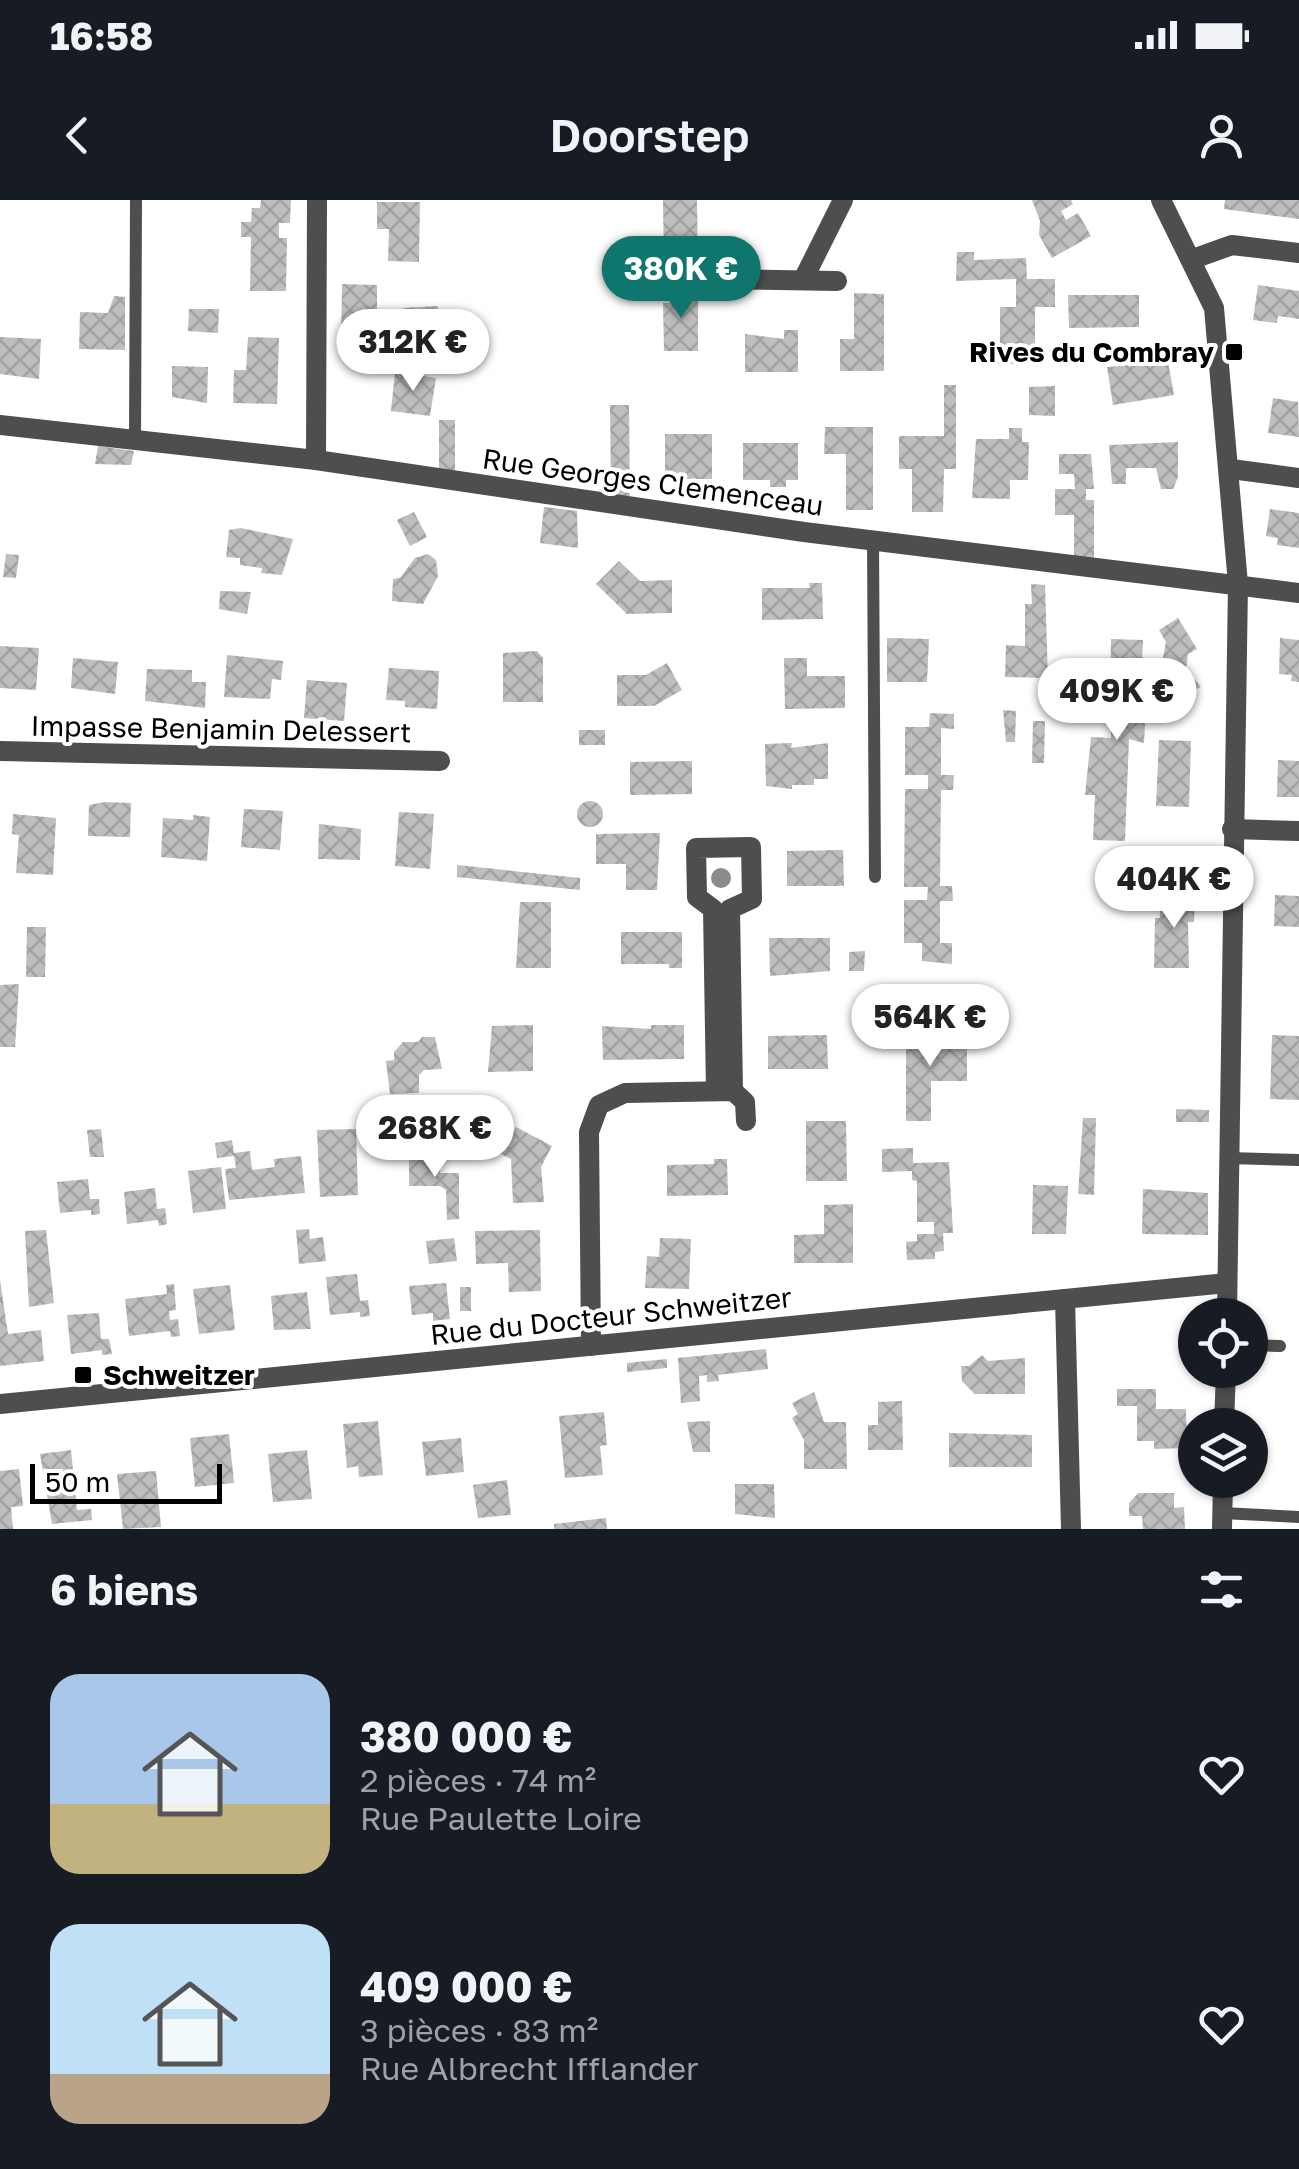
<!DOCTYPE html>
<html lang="fr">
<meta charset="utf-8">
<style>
body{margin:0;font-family:"Golos Text",sans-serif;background:#242831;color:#f1f3f6;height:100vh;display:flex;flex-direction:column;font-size:38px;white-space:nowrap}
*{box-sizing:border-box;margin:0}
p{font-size:32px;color:#9ea1a6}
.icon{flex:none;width:55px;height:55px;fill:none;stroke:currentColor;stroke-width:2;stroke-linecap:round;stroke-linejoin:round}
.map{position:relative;height:1329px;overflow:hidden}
.side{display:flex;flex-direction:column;background:#171b24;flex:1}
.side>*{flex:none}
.buttons{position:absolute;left:1178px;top:1098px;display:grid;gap:20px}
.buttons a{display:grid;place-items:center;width:90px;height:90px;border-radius:50%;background:#171b24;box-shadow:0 2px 8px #0004;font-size:50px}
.scale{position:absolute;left:30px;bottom:25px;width:192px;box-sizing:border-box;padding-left:10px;border:5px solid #000;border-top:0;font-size:28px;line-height:35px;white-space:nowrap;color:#000;-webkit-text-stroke:8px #fff;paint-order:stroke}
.price{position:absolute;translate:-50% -85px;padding:0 22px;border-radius:35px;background:#fff;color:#222;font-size:32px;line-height:65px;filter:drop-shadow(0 2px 5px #0008)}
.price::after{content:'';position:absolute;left:50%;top:60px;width:30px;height:22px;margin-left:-15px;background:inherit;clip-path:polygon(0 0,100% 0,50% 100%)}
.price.active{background:#0f766e;color:#fff}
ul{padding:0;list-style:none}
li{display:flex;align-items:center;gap:30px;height:250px;padding:0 50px}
li span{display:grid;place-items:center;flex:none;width:280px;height:200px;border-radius:30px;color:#555}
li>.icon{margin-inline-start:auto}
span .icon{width:120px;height:120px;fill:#fffc;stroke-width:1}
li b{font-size:42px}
h2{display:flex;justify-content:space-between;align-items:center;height:120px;padding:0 50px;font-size:42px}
.status{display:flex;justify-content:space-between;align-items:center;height:70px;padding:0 50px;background:#171b24;direction:ltr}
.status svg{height:28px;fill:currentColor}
header{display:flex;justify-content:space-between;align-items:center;height:130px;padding:0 50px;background:#171b24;font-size:45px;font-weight:600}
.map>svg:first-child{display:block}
.building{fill:url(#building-cross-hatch)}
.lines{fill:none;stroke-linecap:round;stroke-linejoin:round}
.service{stroke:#4e4e4e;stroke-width:12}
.minor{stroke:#4e4e4e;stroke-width:20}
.tree{fill:#8b8b8b}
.poi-dot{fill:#000;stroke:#fff;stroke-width:4}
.labels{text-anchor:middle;stroke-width:8;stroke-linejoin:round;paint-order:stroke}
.poi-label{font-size:28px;font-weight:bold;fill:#000;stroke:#fff;text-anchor:end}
.street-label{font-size:28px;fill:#000;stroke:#fff}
</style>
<div class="status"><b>16:58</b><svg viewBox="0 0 49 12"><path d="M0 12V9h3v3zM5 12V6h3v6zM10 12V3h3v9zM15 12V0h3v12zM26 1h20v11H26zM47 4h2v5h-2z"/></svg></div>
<header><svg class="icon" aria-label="back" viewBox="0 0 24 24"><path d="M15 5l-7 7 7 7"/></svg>Doorstep<svg class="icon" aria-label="person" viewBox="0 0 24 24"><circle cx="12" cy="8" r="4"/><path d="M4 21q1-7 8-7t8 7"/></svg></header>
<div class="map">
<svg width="1299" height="1329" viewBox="0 0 1299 1329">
<defs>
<pattern id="building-cross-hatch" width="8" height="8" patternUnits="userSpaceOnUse" patternTransform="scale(2.5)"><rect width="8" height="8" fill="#bebebe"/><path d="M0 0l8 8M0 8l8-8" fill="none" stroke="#a2a2a2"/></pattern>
</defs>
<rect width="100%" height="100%" fill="#fff"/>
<g class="building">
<path d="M261 0H291L290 23H279V38H287L286 91H250L251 37H241V22H251L252 8H260Z"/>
<path d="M663 0H697L698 66H664Z"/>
<path d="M1032 0H1071L1073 4 1061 11 1066 20 1078 13 1091 36 1052 58 1039 35 1040 21Z"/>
<path d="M1225 0H1299V19L1224 9Z"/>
<path d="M377 2H420L419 62 388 61 389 29H377Z"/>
<path d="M957 52H974V60L1026 58 1027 79H1055V107H1035V164H989V145H1000V107H1016V79L956 81Z"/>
<path d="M342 84 377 85V132H355V145H341Z"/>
<path d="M1258 85 1299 91V119L1278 116 1277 123 1253 120Z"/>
<path d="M670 88H698V151H664L663 103H670Z"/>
<path d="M854 93 884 94V171H840V139H854Z"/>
<path d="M1068 95H1139V127L1069 128Z"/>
<path d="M114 96 125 97V150L79 149 80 112 108 113Z"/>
<path d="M438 106 442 166 404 161 403 108Z"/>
<path d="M189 109H219L218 133 188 131Z"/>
<path d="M784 130H798V172H745V134L784 139Z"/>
<path d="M0 137 41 139 39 179 0 174Z"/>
<path d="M248 137 279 138 277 204 233 203 234 170H246Z"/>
<path d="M1168 162 1174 195 1113 205 1107 167Z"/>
<path d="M172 166 208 167 207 203 172 197Z"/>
<path d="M395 172 436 178 430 216 391 211Z"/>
<path d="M944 185H956V269H944L943 312H912V269H899V236H944Z"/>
<path d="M1055 186V216L1029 215V187Z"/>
<path d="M1273 198 1298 202 1299 237 1268 233Z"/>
<path d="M610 205H629L630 299H611Z"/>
<rect x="439" y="220" width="16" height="54"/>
<path d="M825 227H873V310H846V254H824Z"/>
<path d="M1009 228H1022V242H1029L1028 280H1010V299L972 298 976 239H1009Z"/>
<rect x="665" y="234" width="47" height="45"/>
<path d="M1178 242V277L1173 289H1161L1156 268H1126V284H1112L1109 245Z"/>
<path d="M743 243H798V280H786V287H770V280H743Z"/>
<path d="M98 246 134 251 131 265 95 264Z"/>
<path d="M1059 254H1091L1094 289H1086V300H1094V358L1074 359V315H1055V289H1075L1074 274H1059Z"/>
<path d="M544 307 577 311 578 348 540 343Z"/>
<path d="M1270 309 1299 313V348L1277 345 1278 338 1266 336Z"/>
<path d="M414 312 427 337 410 346 397 320Z"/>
<path d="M241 328 293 339 282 375 261 373 262 368 240 365V358L226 357 229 330Z"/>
<path d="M6 354 19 355 16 378 3 377Z"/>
<path d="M428 354 436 360 438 376 423 404 392 401 393 379 400 378 415 358Z"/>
<path d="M619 361 640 381 672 380V413L627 414 596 384Z"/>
<path d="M809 383H822L823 419 762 420V388H810Z"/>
<path d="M1031 384 1045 385 1048 478 1005 477 1006 445 1025 446V404H1032Z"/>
<path d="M220 391 251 392 247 414 219 409Z"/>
<path d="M1178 418 1197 449 1188 454 1186 469 1201 487 1166 504 1151 475 1166 468 1168 460 1163 458 1166 442 1159 430Z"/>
<path d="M887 438 929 439 927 482H887Z"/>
<path d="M1280 438 1299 440V482L1291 481 1292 475 1279 474Z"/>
<path d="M1111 439 1143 440 1140 508H1150V520H1140L1145 524 1144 543 1129 539 1125 641 1093 640 1095 595H1085L1091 537 1111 538V511L1124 512 1125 500H1110Z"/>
<path d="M0 446 39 448 36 490 0 488Z"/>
<path d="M537 451 543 458V502H503V453Z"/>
<path d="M227 455 283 461 281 480 272 479 270 499 224 497Z"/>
<path d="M73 458 118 462 115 494 71 488Z"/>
<path d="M784 458H807V476H845V508L785 509Z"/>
<path d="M667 463 682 490 654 506H617V475H646Z"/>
<path d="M389 468 439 471 437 509 405 507V501L386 500Z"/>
<path d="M147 469 192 470V482H206L205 508 145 501Z"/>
<path d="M307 480 347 483 344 521 304 518Z"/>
<path d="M1003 510 1016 511 1015 542H1006Z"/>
<path d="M930 513 954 514V529L941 528V575H954L953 590H941L940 686H952L953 701H940V743H952V764L922 761V743H904V700H927L928 687H904L905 589H928V575H905V527H929Z"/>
<path d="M1033 521H1045L1044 563H1032Z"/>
<rect x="579" y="530" width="26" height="15"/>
<path d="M1159 540 1191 541 1189 607 1156 606Z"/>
<path d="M792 543 791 548 828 543V579H814V585H792V589L766 586 765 544Z"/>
<path d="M1278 560 1299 561V597H1277Z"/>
<path d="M692 561V594L630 595V562Z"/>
<circle cx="590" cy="614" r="13"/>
<path d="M105 602 131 603 130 637 88 636 89 605Z"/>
<path d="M244 609 283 611 280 650 241 647Z"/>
<path d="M399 612 434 614 430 669 395 666Z"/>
<path d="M13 614 56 618 53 675 16 673 19 635 12 634Z"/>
<path d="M193 615 210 617 207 661 161 657 163 618 193 620Z"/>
<path d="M319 624 361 629 360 660 318 659Z"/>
<path d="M660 633 657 690H626V664H596V634Z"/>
<path d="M843 650 844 686H787V651Z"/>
<path d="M457 665 580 678V690L457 677Z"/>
<path d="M1160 693 1195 694 1194 722H1188L1189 768H1154L1155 718H1160Z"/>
<path d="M1275 695 1299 696V727L1274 726Z"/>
<path d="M520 702H551V768H516Z"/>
<path d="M27 727H46L45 777H26Z"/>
<path d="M621 732H682V768H669V764H621Z"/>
<path d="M769 738H830V771L770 776Z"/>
<path d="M865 751 864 771H849V752Z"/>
<path d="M19 784 15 847H0V785Z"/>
<path d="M533 825V871L488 872 492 826Z"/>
<path d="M651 825H684V859L603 860 602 826 651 829Z"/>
<path d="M906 831 951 832V845H967V881H931V921H906Z"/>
<path d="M827 835 828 869H768V836Z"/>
<path d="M1272 835 1299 836V900L1270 899Z"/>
<path d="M422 837H435L442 869 424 870 419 875V893L390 894 386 861 394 860V852L403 842H418Z"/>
<path d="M1176 909 1209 910V922H1176Z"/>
<path d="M1083 918H1096L1094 995 1078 994Z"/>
<path d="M806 921H846L847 981H806Z"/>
<path d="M516 927 552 946 541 967 544 1002 513 1003 511 959 501 954Z"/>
<path d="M101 929 104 957H90L87 930Z"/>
<path d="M356 929 358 995 320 997 317 930Z"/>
<path d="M232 940 234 953 250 951 252 970 275 967 274 959 301 956 305 993 229 1000 225 969 236 968 234 956 217 958 215 943Z"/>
<path d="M913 948V963L949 962 953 1033H943L944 1051 935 1052V1059L907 1060 906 1042 917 1041V1034H934V1022H917V981L912 980V971L882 972V949Z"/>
<path d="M409 954H440V973H459V1019L447 1020 446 990 440 986H409Z"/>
<path d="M714 959H727L728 995 667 996V965L714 964Z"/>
<path d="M221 967 226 1009 193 1013 188 971Z"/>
<path d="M88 979 90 999H99L100 1014 91 1015V1010L60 1013 57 982Z"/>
<path d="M1033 985 1068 986 1066 1034H1032Z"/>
<path d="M155 988 157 1009 165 1008 167 1024 159 1026 158 1020 127 1024 124 992Z"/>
<path d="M1143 989 1208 993V1035L1142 1034Z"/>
<path d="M853 1004V1063H794V1035L824 1034V1005Z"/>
<path d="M309 1029 310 1039 323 1037 326 1061 299 1064 296 1030Z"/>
<path d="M46 1030 54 1103 29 1107 25 1031Z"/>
<path d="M540 1030 541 1091 509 1092 508 1063 476 1064 475 1031Z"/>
<path d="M454 1038 457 1061 429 1064 426 1041Z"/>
<path d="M660 1038 691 1039 689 1089 645 1088 647 1056 659 1057Z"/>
<path d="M357 1074 360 1101 368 1100 370 1116 360 1117V1112L330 1115 326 1077Z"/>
<path d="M0 1080 8 1134 41 1130 44 1161 0 1166Z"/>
<path d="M446 1083 450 1119 433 1121V1113L412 1115 409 1086Z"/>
<path d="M174 1084 176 1110 169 1111 170 1120 178 1119 180 1136 171 1137 170 1131 129 1136 125 1099 167 1094 166 1085Z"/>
<path d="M230 1085 235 1130 199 1134 193 1089Z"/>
<rect x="460" y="1087" width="11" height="24"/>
<path d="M307 1092 311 1129 274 1130 271 1096Z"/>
<path d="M99 1113 101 1139H109L112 1154 102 1155V1150L71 1154 67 1115Z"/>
<path d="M766 1149 768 1169 718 1175 719 1181 707 1182V1175L699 1176 700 1201 681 1203 678 1158Z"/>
<path d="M982 1155 988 1161 1025 1158V1194H975L962 1181 961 1166H969Z"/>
<path d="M667 1159V1168L627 1172V1163Z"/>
<path d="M1117 1189H1156V1209H1186L1187 1248 1154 1249V1241H1137V1206H1117Z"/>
<path d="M814 1192 824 1222H846L847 1269H804V1240L792 1218 798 1214 792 1203Z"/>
<path d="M902 1201 903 1250H868V1225H878V1202Z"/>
<path d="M604 1212 607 1245 600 1246 603 1275 565 1278 559 1216Z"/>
<path d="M378 1221 383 1275 359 1277 358 1266 347 1268 343 1224Z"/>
<path d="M710 1221V1252H693L687 1222Z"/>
<path d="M949 1233 1032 1235V1267H949Z"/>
<path d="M229 1234 234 1283 195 1287 190 1238Z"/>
<path d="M461 1238 464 1272 426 1276 422 1242Z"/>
<path d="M71 1250 77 1310 91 1309 92 1320 52 1324 40 1254Z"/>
<path d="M307 1250 312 1299 273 1302 268 1254Z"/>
<path d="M19 1269 23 1306 11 1307 13 1329H0V1271Z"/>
<path d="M156 1271 161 1327 123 1329 117 1274Z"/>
<path d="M507 1280 511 1315 478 1318 473 1285Z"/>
<path d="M735 1284H774L775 1318 735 1314Z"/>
<path d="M1138 1293H1174V1308L1184 1307 1185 1329H1143L1142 1316H1129V1303Z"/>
<path d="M606 1318 607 1329H554V1324Z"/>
</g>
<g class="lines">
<g class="service">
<path d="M135 241 136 0"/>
<path d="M873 341 875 677"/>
<path d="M1229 958 1299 960"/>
<path d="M1250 1145 1280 1146"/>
<path d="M1222 1313 1299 1317"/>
</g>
<g class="minor">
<path d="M1161 0 1214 108 1238 384 1227 1115"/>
<path d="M1193 59 1232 45 1299 53"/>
<path d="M715 79 837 81"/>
<path d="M803 80 843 0"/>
<path d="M0 225 316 260 804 332 1299 393"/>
<path d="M316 260 317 0"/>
<path d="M1231 269 1299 278"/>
<path d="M0 551 440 561"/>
<path d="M1232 629 1299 631"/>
<path d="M716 891 713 709 697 697 696 648 751 647 752 699 730 709 733 891"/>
<path d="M1065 1099 1071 1329"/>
<path d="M591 1146 589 932 599 905 625 893 733 891 745 902 746 921"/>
<path d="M0 1204 1227 1083"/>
<path d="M1224 1225 1226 1170"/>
<path d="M1222 1329 1223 1280"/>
</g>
</g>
<circle class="tree" cx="721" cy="678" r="10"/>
<g class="poi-dot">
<rect x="1224" y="142" width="20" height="20" rx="5"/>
<rect x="73" y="1165" width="20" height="20" rx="5"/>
</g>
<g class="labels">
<g class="poi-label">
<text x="1214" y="162">Rives du Combray</text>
<text x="103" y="1185" text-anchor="start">Schweitzer</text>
</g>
<g class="street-label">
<text transform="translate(653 282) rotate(8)" y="10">Rue Georges Clemenceau</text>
<text transform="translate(221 529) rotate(1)" y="10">Impasse Benjamin Delessert</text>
<text transform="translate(611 1116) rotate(-6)" y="10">Rue du Docteur Schweitzer</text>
</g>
</g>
</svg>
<div class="buttons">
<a><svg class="icon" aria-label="locate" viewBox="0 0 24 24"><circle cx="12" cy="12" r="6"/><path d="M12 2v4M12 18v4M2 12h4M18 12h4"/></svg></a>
<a><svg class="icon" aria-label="layers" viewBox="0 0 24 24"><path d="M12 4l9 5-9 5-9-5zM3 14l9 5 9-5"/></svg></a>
</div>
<div class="scale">50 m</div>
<b class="price active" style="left:681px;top:121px">380K €</b>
<b class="price" style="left:413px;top:194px">312K €</b>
<b class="price" style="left:1117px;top:543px">409K €</b>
<b class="price" style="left:1174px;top:731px">404K €</b>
<b class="price" style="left:930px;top:869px">564K €</b>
<b class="price" style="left:435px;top:980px">268K €</b>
</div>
<section class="side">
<h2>6 biens<svg class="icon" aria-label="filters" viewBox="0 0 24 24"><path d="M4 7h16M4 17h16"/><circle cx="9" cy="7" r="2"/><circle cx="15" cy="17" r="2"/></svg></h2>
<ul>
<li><span style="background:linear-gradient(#a9c7e8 65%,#c2b280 0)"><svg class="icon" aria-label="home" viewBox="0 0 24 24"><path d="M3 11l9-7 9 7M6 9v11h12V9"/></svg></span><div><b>380 000 €</b><p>2 pièces · 74 m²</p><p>Rue Paulette Loire</p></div><svg class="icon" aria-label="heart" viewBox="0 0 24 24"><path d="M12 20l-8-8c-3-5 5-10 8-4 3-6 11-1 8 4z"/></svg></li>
<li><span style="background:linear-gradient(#bfe0f5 75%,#b9a48a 0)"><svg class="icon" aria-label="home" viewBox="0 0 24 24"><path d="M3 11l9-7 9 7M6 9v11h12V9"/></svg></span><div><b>409 000 €</b><p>3 pièces · 83 m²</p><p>Rue Albrecht Ifflander</p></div><svg class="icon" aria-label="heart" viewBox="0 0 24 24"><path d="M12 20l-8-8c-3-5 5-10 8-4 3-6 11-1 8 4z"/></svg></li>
</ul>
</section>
